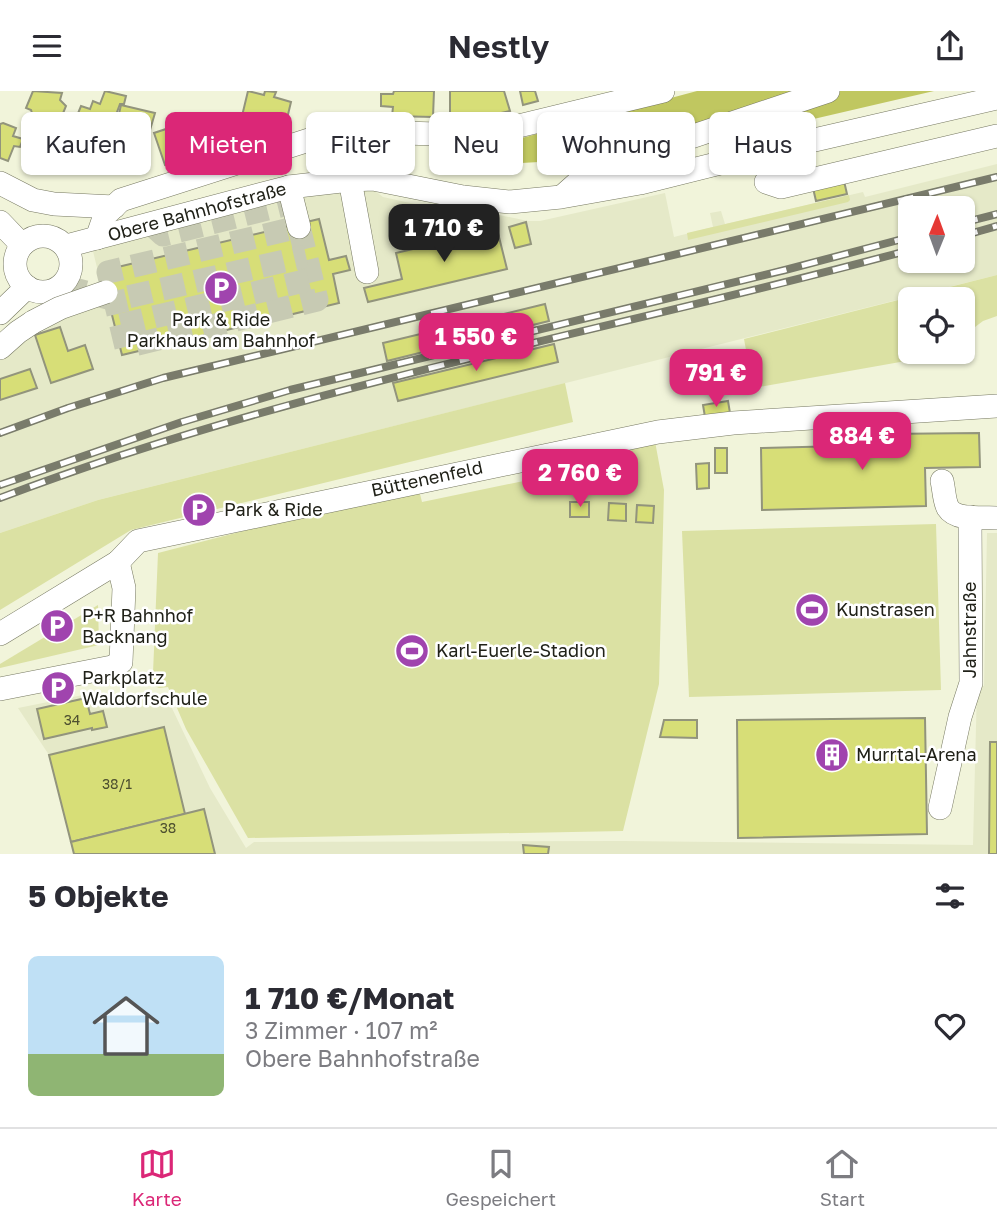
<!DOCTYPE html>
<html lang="de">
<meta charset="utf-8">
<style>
body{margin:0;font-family:"Golos Text",sans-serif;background:#f7f7f7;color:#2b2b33;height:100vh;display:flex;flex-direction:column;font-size:26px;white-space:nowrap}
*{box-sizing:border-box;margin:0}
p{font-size:23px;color:#7c7c81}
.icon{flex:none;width:38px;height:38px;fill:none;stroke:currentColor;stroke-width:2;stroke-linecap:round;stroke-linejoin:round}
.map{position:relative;height:763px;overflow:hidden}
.panel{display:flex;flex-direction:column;background:#fff;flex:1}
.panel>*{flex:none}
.top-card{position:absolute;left:21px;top:21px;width:956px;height:63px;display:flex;gap:14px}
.needle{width:46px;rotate:1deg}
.controls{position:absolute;left:898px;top:105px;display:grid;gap:14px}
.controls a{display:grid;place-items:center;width:77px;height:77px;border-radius:10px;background:#fff;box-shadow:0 2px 5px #0004;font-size:35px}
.price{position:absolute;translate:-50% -60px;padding:0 16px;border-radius:14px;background:#db2777;color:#fff;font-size:23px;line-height:46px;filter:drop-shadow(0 2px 4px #0008)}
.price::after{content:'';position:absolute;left:50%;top:42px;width:21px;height:16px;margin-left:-10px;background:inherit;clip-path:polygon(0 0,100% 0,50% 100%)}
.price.current{background:#222;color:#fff}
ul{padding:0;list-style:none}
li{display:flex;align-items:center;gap:21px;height:175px;padding:0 28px}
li+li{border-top:2px solid #e1e1e2}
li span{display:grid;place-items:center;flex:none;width:196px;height:140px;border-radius:10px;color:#555}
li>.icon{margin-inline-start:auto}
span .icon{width:84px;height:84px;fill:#fffc;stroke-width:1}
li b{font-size:30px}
h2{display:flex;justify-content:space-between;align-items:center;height:84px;padding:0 28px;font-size:30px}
.tag{padding:0 24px;border-radius:10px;background:#fff;box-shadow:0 2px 5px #0004;font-size:24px;line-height:63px}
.tag.current{background:#db2777;color:#fff}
header{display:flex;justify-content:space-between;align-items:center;height:91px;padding:0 28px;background:#fff;font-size:32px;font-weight:600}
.tabs{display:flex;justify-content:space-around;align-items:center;height:98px;border-top:2px solid #e1e1e2;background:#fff;font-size:19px;color:#7c7c81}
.tabs a{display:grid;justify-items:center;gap:4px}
.tabs .current{color:#db2777}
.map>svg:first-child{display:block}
.built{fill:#e5e9c8;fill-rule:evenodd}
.green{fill:#dbe1a3}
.forest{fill:#c0c760}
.building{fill:#d7de77;stroke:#92947c;stroke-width:2}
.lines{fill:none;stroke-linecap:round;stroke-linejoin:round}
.minor-tunnel{stroke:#c7cab3;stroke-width:23;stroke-dasharray:23 11;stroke-linecap:butt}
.minor-casing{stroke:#767861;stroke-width:24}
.minor{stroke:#fff;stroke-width:23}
.rail-casing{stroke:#797b6b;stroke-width:8}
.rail{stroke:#fff;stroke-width:5;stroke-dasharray:16;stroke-linecap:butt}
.minor-bridge-casing{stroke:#767861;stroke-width:24;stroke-linecap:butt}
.minor-bridge{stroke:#fff;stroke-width:23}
.labels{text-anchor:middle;stroke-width:5;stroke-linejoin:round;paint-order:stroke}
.number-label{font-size:14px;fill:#4e5030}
.street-label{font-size:18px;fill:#202118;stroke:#fff}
.poi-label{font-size:18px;fill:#202118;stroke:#fff;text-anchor:start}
</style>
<header><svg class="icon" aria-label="menu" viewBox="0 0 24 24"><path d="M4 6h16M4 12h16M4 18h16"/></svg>Nestly<svg class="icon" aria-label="share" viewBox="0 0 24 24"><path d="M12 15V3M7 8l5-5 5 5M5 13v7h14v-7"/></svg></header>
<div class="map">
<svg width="997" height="763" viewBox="0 0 997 763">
<rect width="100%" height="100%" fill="#f1f4da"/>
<g class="built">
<path d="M997 73V184L98 409 0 442V247L101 193 91 152 316 100H375L383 106 460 123 461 116 528 130H540L665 102 674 146 713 136 710 122 721 120 725 133 863 101 865 106ZM910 117H962V170H910Z"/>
<path d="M987 442H997V763H74L49 664 18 617 98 601 100 618 170 613 210 697 246 757 254 751 623 750 973 754 977 596 984 595Z"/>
</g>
<g class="green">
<path d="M849 104 850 109 848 111 688 149 687 142Z"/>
<path d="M997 184V225L983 230 963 245 962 208H910V261H940L934 265 753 297 744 248Z"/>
<path d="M565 292 573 331 131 439 0 519V442L98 409Z"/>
<path d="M654 345 664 399 659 593 623 740 248 747 186 638 168 596 159 597 146 591 153 582 158 462 418 395 422 411 582 378 578 360Z"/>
<path d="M936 433 941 599 689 606 682 440Z"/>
<path d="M98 514 99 554 0 577V573Z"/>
</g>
<path class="forest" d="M697 0H934L650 66 634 61 630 53 539 71 485 74V57Z"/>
<g class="building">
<path d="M33 0 62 2 60 9 66 15 59 32 32 22 31 19 26 17Z"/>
<path d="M105 0 126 5 124 13H120L107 48 82 39 84 35 74 32 81 15 90 18 93 10 100 13Z"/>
<path d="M248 0 264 4 265 0 276 1 274 6 291 11 285 36 242 25Z"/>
<path d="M394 0H434L433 26 392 25 393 16 381 15V3H393Z"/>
<path d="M450 0H504L510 20 479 27 450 28Z"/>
<path d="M520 0H535L538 10 523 14Z"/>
<path d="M121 14 155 22 150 39 117 31Z"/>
<path d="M3 32 16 37 13 45 23 48 20 56 14 55 8 70 0 67V33Z"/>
<path d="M190 33 192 38 202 35 208 52 198 56 200 61 165 74 154 42 175 35 177 38Z"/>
<path d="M844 90 847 103 816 110 813 97Z"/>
<path d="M436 124V136L410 137 409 125Z"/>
<path d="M319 128 329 169 346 165 350 179 333 183 339 212 122 264 101 180Z"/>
<path d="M526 131 531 153 515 157 509 136Z"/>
<path d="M497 138 507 178 368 211 364 197 402 188 396 162Z"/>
<path d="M545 213 549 230 387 270 383 252Z"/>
<path d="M60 236 68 260 85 254 93 278 51 292 35 244Z"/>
<path d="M554 253 558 271 398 310 393 292Z"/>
<path d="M30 278 37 297 0 309V288Z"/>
<path d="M728 310 730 322 705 326 703 314Z"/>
<path d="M979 342 980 376 925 377 926 415 762 419 761 357 883 354V343Z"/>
<rect x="715" y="357" width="12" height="25"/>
<path d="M709 372V397L697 398 696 373Z"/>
<rect x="570" y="411" width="19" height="15"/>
<path d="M609 412 626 413V430L608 429Z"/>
<path d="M637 414 654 415 653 432 636 431Z"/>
<path d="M86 607 90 623 103 620 107 636 92 639V637L44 648 37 618Z"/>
<path d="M925 627 927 743 738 747 737 629Z"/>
<path d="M664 629H697V647L660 646Z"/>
<path d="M164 636 185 723 71 751 49 664Z"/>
<path d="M990 651H997V763H989Z"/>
<path d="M204 718 215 763H74L71 751Z"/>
<path d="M523 754 549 756 548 763H524Z"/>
</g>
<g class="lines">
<g class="minor-tunnel">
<path d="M150 132 163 144 292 112"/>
<path d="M299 136 317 209 126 256 108 181Z"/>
<path d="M63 195 115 209 306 165"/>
<path d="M121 234 312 188"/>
</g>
<g class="minor-casing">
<g id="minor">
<path d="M350 89 367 181"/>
<path d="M766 91 781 96 997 45"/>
<path d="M0 92 33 109 54 113 114 116"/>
<path d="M289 96 299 136"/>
<path d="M565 103 583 87 658 57 828 0"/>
<path d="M0 131 22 154"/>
<circle cx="43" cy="173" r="28"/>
<path d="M97 147 105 124 121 109 312 48 345 42 370 41 470 44 510 37 663 0"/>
<path d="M66 155 289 96 350 89 373 88 463 106 510 111 561 106 640 92 797 53 997 7"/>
<path d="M0 222 27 196"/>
<path d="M0 257 18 241 33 231"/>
<path d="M942 390C944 398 944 410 948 417 956 430 984 426 997 427"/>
<path d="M118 471 138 450 658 341 733 332 997 315"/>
<path d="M0 543 118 471 124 497 121 571 112 576 0 598"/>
<path d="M940 717 960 626 971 592 970 426"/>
</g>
</g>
<use href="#minor" class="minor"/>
<g class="rail-casing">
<g id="rail">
<path d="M962 132 997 123"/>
<path d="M962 145 997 135"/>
<path d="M0 342 68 317 163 287 997 86"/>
<path d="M0 394 182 331 290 299 785 179 910 146"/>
<path d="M0 407C295 295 606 241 910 159"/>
</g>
</g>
<use href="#rail" class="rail"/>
<g class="minor-bridge-casing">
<path id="minor-bridge" d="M33 231 60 217 106 201"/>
</g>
<use href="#minor-bridge" class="minor-bridge"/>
</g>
<defs>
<g id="parking-disc" transform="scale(1.75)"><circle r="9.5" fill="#a044ae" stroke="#fff"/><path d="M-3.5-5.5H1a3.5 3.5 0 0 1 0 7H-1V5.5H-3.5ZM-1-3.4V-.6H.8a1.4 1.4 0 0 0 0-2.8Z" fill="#fff"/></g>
<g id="stadium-disc" transform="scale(1.75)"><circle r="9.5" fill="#a044ae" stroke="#fff"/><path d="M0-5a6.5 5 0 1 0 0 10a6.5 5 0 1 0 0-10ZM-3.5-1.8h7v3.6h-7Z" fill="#fff"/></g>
<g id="building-disc" transform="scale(1.75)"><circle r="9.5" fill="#a044ae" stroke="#fff"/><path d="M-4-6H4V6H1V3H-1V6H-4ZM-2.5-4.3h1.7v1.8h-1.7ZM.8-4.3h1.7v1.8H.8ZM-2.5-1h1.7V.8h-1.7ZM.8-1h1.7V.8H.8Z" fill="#fff"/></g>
</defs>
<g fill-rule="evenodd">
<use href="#parking-disc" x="221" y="197"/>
<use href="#parking-disc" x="199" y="419"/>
<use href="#stadium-disc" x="812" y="519"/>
<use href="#parking-disc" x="57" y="535"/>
<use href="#stadium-disc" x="412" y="560"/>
<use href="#parking-disc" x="58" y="597"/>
<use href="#building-disc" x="832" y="664"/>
</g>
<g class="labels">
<g class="number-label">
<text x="72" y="634">34</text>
<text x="117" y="698">38/1</text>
<text x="168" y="742">38</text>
</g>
<g class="street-label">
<text transform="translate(197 121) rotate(-15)" y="6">Obere Bahnhofstraße</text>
<text transform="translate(427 388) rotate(-12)" y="6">Büttenenfeld</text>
<text transform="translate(970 539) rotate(-90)" y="6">Jahnstraße</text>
</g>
<g class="poi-label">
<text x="221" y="235" text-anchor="middle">Park &amp; Ride<tspan x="221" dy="21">Parkhaus am Bahnhof</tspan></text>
<text x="224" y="425">Park &amp; Ride</text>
<text x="836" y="525">Kunstrasen</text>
<text x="82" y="531">P+R Bahnhof<tspan x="82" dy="21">Backnang</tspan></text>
<text x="436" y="566">Karl-Euerle-Stadion</text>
<text x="82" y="593">Parkplatz<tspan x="82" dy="21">Waldorfschule</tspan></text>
<text x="856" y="670">Murrtal-Arena</text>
</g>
</g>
</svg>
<div class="controls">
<a><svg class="needle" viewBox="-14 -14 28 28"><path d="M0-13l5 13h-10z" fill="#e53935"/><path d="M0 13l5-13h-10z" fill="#7c7c81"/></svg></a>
<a><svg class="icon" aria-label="locate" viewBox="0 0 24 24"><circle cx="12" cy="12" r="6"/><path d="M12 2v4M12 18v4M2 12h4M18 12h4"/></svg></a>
</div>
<b class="price current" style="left:444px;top:173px">1 710 €</b>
<b class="price" style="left:476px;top:282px">1 550 €</b>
<b class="price" style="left:716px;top:318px">791 €</b>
<b class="price" style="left:862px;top:381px">884 €</b>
<b class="price" style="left:580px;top:418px">2 760 €</b>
<div class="top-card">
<a class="tag">Kaufen</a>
<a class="tag current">Mieten</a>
<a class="tag">Filter</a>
<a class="tag">Neu</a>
<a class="tag">Wohnung</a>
<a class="tag">Haus</a>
</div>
</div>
<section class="panel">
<h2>5 Objekte<svg class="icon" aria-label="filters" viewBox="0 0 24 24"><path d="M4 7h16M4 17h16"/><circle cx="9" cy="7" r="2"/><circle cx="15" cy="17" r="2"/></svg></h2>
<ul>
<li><span style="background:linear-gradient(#bfe0f5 70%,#8fb573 0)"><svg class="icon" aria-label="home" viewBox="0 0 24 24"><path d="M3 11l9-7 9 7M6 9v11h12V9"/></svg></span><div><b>1 710 €/Monat</b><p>3 Zimmer · 107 m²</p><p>Obere Bahnhofstraße</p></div><svg class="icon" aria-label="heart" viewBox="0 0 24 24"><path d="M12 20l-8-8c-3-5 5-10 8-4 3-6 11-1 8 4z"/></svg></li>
</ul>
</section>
<nav class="tabs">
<a class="current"><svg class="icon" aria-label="map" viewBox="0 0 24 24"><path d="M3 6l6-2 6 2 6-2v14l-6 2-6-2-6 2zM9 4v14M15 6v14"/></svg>Karte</a>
<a><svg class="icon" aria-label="saved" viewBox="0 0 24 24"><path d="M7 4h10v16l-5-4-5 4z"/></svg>Gespeichert</a>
<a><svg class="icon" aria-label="home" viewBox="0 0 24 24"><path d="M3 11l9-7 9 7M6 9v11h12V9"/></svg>Start</a>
</nav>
